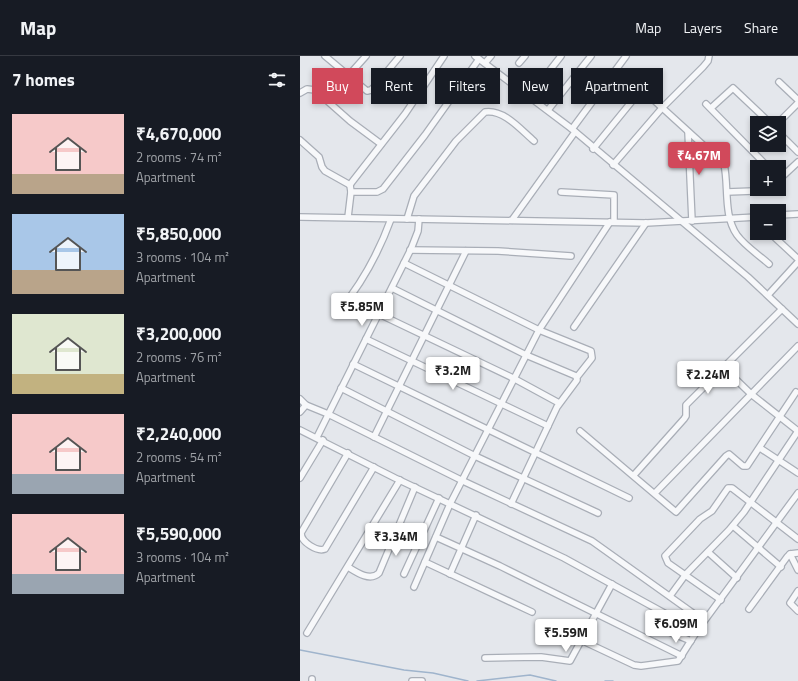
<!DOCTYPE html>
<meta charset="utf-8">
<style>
body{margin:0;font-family:"Titillium Web",sans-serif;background:#242831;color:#f1f3f6;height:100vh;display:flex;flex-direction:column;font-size:15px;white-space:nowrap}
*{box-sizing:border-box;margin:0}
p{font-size:13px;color:#9ea1a6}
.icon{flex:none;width:22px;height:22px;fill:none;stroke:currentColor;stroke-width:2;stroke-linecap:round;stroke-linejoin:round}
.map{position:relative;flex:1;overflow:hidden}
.panel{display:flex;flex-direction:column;background:#171b24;width:300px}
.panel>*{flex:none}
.guide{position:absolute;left:12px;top:12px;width:380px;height:36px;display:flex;gap:8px}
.tools{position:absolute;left:450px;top:60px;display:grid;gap:8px}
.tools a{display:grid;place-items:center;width:36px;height:36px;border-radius:0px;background:#171b24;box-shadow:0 2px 6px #0003;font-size:20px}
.price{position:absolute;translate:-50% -34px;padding:0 9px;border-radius:4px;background:#fff;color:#222;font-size:13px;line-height:26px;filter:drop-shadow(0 1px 2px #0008)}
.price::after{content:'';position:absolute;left:50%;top:24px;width:12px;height:9px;margin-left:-6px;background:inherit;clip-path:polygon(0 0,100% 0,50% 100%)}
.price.selected{background:#d1495b;color:#fff}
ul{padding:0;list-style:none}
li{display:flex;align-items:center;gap:12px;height:100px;padding:0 12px}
li span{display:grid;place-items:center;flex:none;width:112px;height:80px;border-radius:0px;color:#555}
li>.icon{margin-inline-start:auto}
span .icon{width:48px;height:48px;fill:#fffc;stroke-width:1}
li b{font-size:17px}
h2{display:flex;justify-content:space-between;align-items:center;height:48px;padding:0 12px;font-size:17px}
.tag{padding:0 14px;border-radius:0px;background:#171b24;box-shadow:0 2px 6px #0003;font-size:14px;line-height:36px}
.tag.selected{background:#d1495b;color:#fff}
header{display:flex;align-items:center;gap:24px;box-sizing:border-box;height:56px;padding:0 20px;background:#171b24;border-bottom:1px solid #363941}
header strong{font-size:19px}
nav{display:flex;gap:22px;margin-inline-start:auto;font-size:14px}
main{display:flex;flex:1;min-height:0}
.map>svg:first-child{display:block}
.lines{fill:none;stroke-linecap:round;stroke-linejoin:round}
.stream{stroke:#9fb4cc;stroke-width:1.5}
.minor-casing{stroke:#a9aeb7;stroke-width:8}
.minor{stroke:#f7f8fa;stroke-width:5.5}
</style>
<header>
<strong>Map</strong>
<nav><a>Map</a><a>Layers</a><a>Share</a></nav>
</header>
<main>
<section class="panel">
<h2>7 homes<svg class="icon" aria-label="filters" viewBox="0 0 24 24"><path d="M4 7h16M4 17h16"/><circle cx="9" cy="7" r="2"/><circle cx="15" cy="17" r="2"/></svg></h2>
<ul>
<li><span style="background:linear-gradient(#f6c9c9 75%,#b9a48a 0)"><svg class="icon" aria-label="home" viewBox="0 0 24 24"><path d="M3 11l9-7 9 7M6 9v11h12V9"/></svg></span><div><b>₹4,670,000</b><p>2 rooms · 74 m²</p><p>Apartment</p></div></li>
<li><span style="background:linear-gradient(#a9c7e8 70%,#b9a48a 0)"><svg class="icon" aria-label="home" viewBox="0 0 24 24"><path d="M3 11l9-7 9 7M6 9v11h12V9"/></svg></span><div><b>₹5,850,000</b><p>3 rooms · 104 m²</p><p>Apartment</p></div></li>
<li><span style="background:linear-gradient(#dfe7d0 75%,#c2b280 0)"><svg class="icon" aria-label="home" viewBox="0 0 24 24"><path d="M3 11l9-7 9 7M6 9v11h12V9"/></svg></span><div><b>₹3,200,000</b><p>2 rooms · 76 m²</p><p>Apartment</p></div></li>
<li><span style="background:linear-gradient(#f6c9c9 75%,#9aa5b1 0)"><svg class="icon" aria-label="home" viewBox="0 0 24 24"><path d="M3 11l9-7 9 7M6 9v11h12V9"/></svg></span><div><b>₹2,240,000</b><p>2 rooms · 54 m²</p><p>Apartment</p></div></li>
<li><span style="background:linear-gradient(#f6c9c9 75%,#9aa5b1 0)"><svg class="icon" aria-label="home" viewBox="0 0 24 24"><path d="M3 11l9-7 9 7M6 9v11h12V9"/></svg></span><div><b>₹5,590,000</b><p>3 rooms · 104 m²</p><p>Apartment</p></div></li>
</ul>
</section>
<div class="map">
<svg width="498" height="625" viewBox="0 0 498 625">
<rect width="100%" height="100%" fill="#e4e7ec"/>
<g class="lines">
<g class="stream">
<path d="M0 594 104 614 133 617 168 625"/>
<path d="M177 625 230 619 256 625"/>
<path d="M305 625H313"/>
</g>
<g class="minor-casing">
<g id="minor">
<path d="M25 0 67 35 71 34 75 30 100 0"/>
<path d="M175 0 272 73 448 221 498 268"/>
<path d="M185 7 191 0"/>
<path d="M219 7 225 0"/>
<path d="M48 20 66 0"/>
<path d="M479 26 498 44"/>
<path d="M0 37 7 33 15 34 50 65 81 88"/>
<path d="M229 41 261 0"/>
<path d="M406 48 468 111"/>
<path d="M411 52 433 32 470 67"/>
<path d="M248 54 291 0"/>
<path d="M478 67 498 47"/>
<path d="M272 73 326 0"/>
<path d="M388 76 392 165"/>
<path d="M479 77 498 96"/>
<path d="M0 84 19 101 22 111 25 115 50 129"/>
<path d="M293 93 337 39 340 37H346L424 108C429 130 423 159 437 179 445 190 459 199 469 208"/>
<path d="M313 109 362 52 403 11 408 5 409 0"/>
<path d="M479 121 484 119 498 106"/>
<path d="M51 136 50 129 52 126 105 58 144 0"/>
<path d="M261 136 314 139V166"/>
<path d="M427 136 454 135"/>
<path d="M479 159 498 158"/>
<path d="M0 161 346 167 457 161"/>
<path d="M48 161 51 136H77L83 133 125 79 179 3"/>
<path d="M107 163 114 140 156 85 185 56C204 53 221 74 234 85"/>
<path d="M212 164 275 76"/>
<path d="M470 177 498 203"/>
<path d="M110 194 198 195 271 200"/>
<path d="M104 207 239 274 291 295 292 302 277 321"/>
<path d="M92 232 226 299 276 320 277 324 257 351 211 448"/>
<path d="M468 239 498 206"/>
<path d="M40 254C62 227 79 196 91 163"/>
<path d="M79 258 213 322 259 347"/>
<path d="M274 271 346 167"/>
<path d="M66 283 248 370"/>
<path d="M53 308 329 442"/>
<path d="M423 311 451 338 498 375"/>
<path d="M41 332 175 400 298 457"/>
<path d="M0 343 6 349 28 358 163 425 292 485 404 565"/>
<path d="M0 356 6 349"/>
<path d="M0 374 95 422 264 502 397 575"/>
<path d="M280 375 376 456 426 400 429 398 443 410H447L496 336"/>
<path d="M17 381 111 193 118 175 119 163"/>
<path d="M74 381 166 195"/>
<path d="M460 392 498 417"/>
<path d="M48 397 1 477C1 486 17 496 25 493L74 411"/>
<path d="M334 419 384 363 386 360V349L482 253"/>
<path d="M0 422 23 384"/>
<path d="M355 437 498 290"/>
<path d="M433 470 481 511"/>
<path d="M136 481 200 510 382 600"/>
<path d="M408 496 437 522"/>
<path d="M490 498 498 514"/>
<path d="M125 506 232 556"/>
<path d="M48 511C56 516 70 526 79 517L115 431"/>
<path d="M104 518 139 442"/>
<path d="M150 518 176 459"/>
<path d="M114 531 150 448 239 274 310 166"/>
<path d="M498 535 490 547 498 555"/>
<path d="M370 540 386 518 429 474 444 456 498 375"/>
<path d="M421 544 368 507 365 500 400 463 412 455 428 432H432L498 483"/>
<path d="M449 553 487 501 490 498 498 497"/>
<path d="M367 575 391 585"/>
<path d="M7 577 100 424"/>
<path d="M283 585 334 609 341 610 378 605 397 575 498 437"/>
<path d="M185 602 241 601 270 605 312 528"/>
<path d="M12 625V623"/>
<path d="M112 625H122"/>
</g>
</g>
<use href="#minor" class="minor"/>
</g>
</svg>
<div class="tools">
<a><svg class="icon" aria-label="layers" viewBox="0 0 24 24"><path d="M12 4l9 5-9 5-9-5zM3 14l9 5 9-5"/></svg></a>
<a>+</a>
<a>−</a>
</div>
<b class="price selected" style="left:399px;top:120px">₹4.67M</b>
<b class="price" style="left:62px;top:271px">₹5.85M</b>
<b class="price" style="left:153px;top:335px">₹3.2M</b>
<b class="price" style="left:408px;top:339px">₹2.24M</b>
<b class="price" style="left:96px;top:501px">₹3.34M</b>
<b class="price" style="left:376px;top:588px">₹6.09M</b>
<b class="price" style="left:266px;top:597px">₹5.59M</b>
<div class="guide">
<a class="tag selected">Buy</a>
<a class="tag">Rent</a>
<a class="tag">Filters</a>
<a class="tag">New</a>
<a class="tag">Apartment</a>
</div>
</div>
</main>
